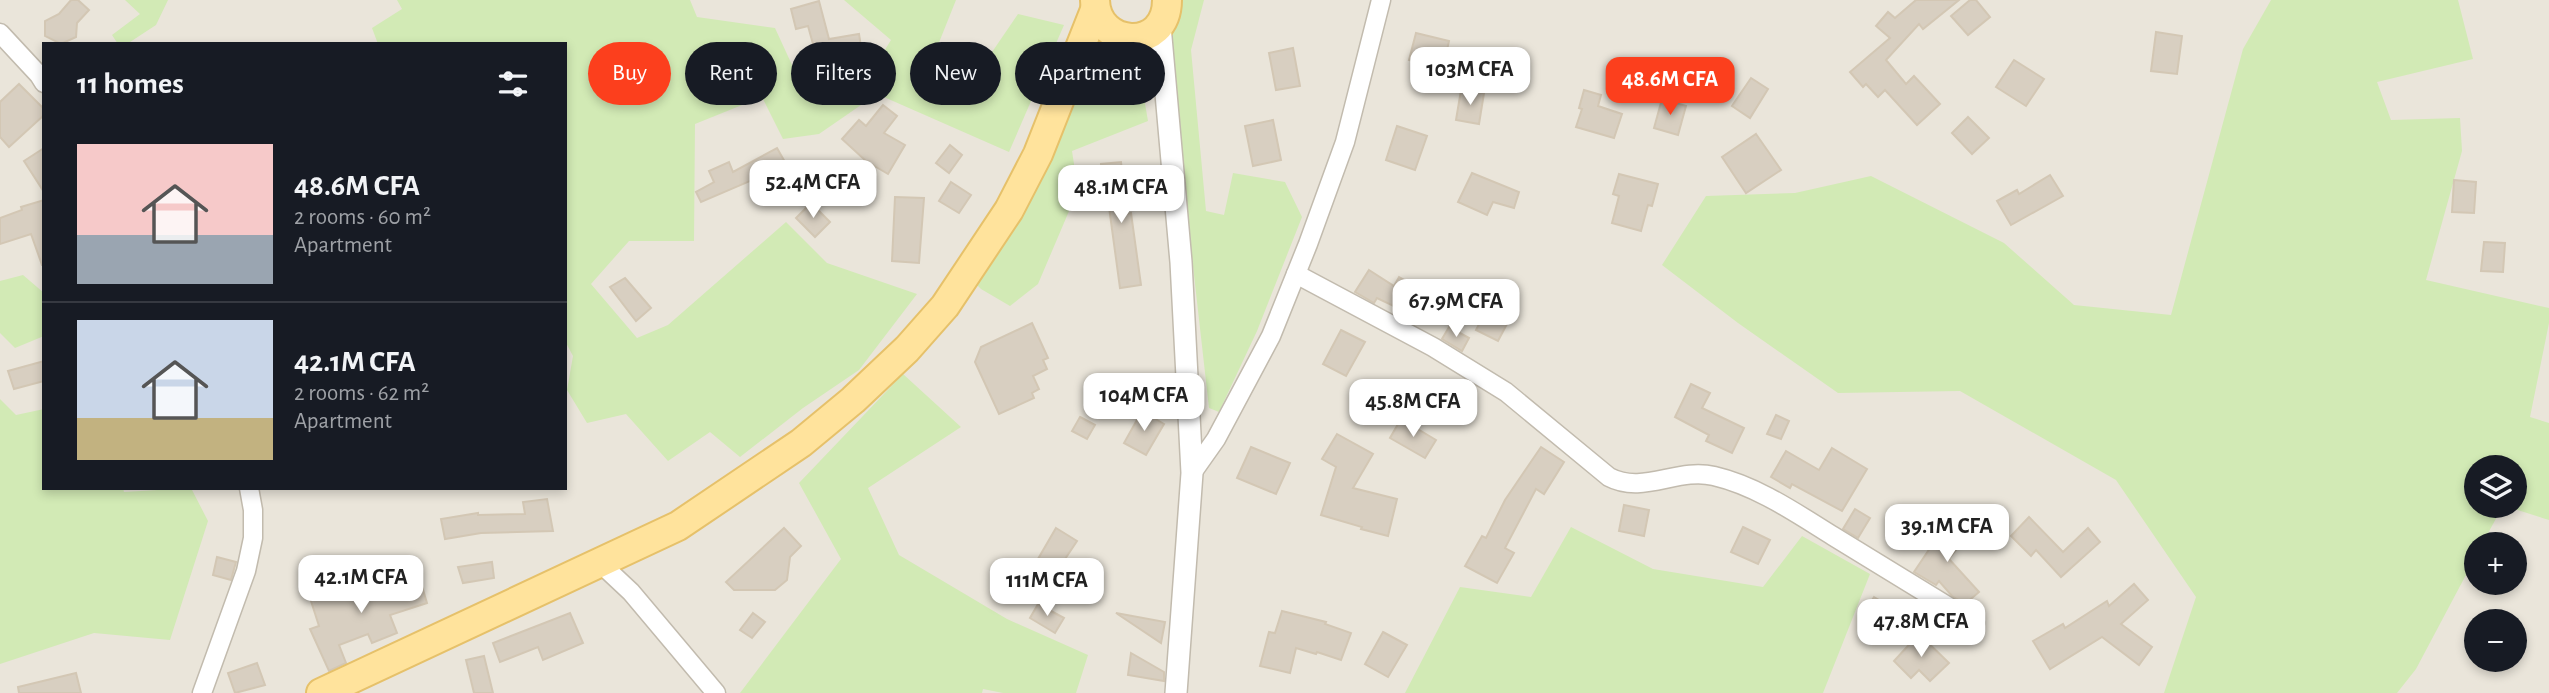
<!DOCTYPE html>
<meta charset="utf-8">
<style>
body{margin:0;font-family:"Alegreya Sans",sans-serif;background:#242831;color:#f1f3f6;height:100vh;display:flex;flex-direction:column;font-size:26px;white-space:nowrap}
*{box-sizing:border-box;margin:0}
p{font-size:23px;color:#9ea1a6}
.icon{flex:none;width:38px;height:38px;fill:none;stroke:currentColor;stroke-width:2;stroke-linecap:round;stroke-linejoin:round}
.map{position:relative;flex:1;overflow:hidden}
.panel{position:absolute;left:42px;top:42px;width:525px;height:448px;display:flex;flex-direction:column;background:#171b24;border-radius:0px;box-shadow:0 4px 10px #0003}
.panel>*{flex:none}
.guide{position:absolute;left:588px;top:42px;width:665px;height:63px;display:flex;gap:14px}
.tools{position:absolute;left:2464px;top:455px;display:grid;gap:14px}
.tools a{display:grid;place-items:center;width:63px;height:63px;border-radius:50%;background:#171b24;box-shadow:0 4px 10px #0003;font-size:35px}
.price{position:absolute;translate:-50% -60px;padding:0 16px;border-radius:14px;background:#fff;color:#222;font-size:23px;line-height:46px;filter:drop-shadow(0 2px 4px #0008)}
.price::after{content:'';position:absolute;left:50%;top:42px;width:21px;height:16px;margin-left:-10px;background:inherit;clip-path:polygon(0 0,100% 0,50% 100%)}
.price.on{background:#fc3f1d;color:#fff}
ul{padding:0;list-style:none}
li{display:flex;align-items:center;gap:21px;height:175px;padding:0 35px}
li+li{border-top:2px solid #363941}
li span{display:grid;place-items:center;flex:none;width:196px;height:140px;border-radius:0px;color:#555}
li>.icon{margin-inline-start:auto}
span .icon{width:84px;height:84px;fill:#fffc;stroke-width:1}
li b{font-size:30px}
h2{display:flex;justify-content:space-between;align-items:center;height:84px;padding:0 35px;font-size:30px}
.pill{padding:0 24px;border-radius:32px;background:#171b24;box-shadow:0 4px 10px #0003;font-size:24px;line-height:63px}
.pill.on{background:#fc3f1d;color:#fff}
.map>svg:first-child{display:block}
.residential{fill:#eae5da;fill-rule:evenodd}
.green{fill:#d2eab5}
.building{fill:#d8cfc1;stroke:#d3c7b4;stroke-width:2}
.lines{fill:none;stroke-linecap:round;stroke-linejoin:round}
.minor-casing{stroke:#c2bbae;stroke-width:21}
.tertiary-casing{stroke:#c2bbae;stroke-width:24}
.primary-casing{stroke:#e6c16a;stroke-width:32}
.minor{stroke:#fff;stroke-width:18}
.tertiary{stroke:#fff;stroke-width:21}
.primary{stroke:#ffe39c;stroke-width:28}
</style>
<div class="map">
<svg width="2549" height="693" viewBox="0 0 2549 693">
<rect width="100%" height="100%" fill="#f6f3ec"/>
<path class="residential" d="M0 0H2549V693H0ZM44 44H565V488H44ZM2476 467H2515V506H2476ZM2476 544H2515V583H2476ZM2476 621H2515V660H2476Z"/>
<g class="green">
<path d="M125 0H168L156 25 127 44H118L112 35 140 14Z"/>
<path d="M397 0H690L697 17 775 28 804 91 870 74 891 40 844 0H956L938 45 967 53 990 55 1018 14 1064 25 1009 152 877 94 819 134 783 139 762 97 695 124 694 241H629L591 284 637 338 668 325 786 222 827 263 917 294 859 370 803 408 740 457 710 432 668 461 626 414 587 423 567 390 573 356 565 341V44H378L372 28 402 9Z"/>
<path d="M1163 0H1204L1191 50 1206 211 1224 215 1233 173 1285 182 1302 217 1257 331 1219 412 1209 408Z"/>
<path d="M2271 0H2458L2473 59 2377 82 2391 120 2460 118 2462 151 2426 280 2549 308V323L2530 417 2549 423V520L2505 506H2515V467H2476V506H2503L2482 544H2476V556L2416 669 2397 693H2164L2196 597 2116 480 1960 391 1838 393 1738 323 1662 265 1706 196 1795 193 1871 176 2004 243 2074 305 2171 315 2243 49Z"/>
<path d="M1110 63H1138L1148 121 1072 151 1078 190 1038 284 1010 306 981 289 973 281 1076 81Z"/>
<path d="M23 275 44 293V336L15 348 0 333V281Z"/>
<path d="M903 374 961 427 868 488 899 555 1007 619 1088 655 1076 693H1003L983 689 982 693H740L841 559 799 483Z"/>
<path d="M0 399 16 415 44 409V488H123L124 492 191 488 208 521 170 640 94 633 0 664Z"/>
<path d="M1571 527 1653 569 1763 587 1802 536 1870 574 1823 693H1405L1460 587 1531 597Z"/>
</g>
<g class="building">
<path d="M71 0H78L89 10 77 23 76 37 61 44 45 36V21L59 14Z"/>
<path d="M1916 0H1959L1923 29 1919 24 1886 60 1906 84 1914 76 1940 104 1917 125 1885 90 1878 97 1866 84 1863 87 1850 72 1890 38 1876 26 1888 12 1895 18Z"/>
<path d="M1970 0H1976L1990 17 1968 35 1951 16Z"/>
<path d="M819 1 829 39 859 34 864 66 821 73 808 26 796 29 791 9Z"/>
<path d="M2156 32 2182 36 2177 74 2151 71Z"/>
<path d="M1416 33 1449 41 1443 68 1409 60Z"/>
<path d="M1293 48 1300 86 1276 90 1269 53Z"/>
<path d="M2014 60 2044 79 2026 106 1996 87Z"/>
<path d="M1751 78 1768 89 1750 118 1732 106Z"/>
<path d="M19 84 44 109V115L9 147 0 137V102Z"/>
<path d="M1461 90 1484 93 1479 124 1456 120Z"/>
<path d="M1584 90 1601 95 1598 106 1622 114 1614 138 1576 127 1582 109 1579 108Z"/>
<path d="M1662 99 1686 106 1678 135 1654 128Z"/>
<path d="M883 105 897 116 884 133 905 145 888 174 866 161 842 139 859 120 866 126Z"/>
<path d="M1968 117 1989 138 1972 154 1952 133Z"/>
<path d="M1273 120 1281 160 1253 166 1245 126Z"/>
<path d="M1397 126 1427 136 1415 170 1386 160Z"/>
<path d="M1756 134 1781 170 1746 193 1722 157Z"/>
<path d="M950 145 962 155 949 173 936 163Z"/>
<path d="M44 148V192L24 161Z"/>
<path d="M777 148 789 169 767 181 764 175 701 202 696 192 714 182 709 171 729 162 733 172Z"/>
<path d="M1121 162 1127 214 1131 213 1141 285 1120 288 1109 207H1105L1101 164Z"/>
<path d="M1472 173 1519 192 1514 208 1493 202 1487 215 1458 202Z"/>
<path d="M1619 174 1658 184 1652 206 1648 205 1641 231 1612 223 1619 196 1613 194Z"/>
<path d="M2050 175 2063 196 2011 225 1997 201 2017 190 2019 194Z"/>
<path d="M2454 180 2476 182 2474 213 2452 212Z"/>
<path d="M951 182 971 195 959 213 939 201Z"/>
<path d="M895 197 924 198 919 263 892 261Z"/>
<path d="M44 200V265H42L31 234 0 244V218L22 210 21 207Z"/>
<path d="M811 203 830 222 815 237 796 218Z"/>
<path d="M2484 242 2505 243 2503 272 2481 271Z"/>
<path d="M1369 270 1394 286 1399 277 1414 285 1402 310 1377 298 1374 303 1355 292Z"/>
<path d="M625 278 651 308 636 321 610 287Z"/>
<path d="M1494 295 1516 307 1498 341 1476 330Z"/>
<path d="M1032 323 1048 358 1043 360 1047 369 1033 376 1039 389 1032 393 1034 398 999 414 975 362 981 347Z"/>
<path d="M1449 327 1469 338 1462 351 1442 339Z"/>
<path d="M1341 330 1365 342 1346 376 1323 364Z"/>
<path d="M44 361V381L14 389 8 371Z"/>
<path d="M1169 374V403H1127V375Z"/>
<path d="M1691 384 1710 393 1702 408 1744 428 1732 453 1706 441 1709 435 1675 417Z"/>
<path d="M1142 411 1164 424 1146 455 1124 443Z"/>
<path d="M1776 415 1789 421 1781 439 1767 434Z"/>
<path d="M1080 417 1095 425 1087 439 1072 431Z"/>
<path d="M1401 419 1436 440 1425 458 1390 438Z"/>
<path d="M1337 434 1373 454 1353 488 1397 499 1388 536 1361 529 1362 527 1321 515 1336 467 1322 459Z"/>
<path d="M1251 447 1290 463 1276 494 1237 478Z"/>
<path d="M1541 447 1564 462 1544 494 1536 489 1505 548 1514 553 1497 583 1465 566 1482 536 1486 538 1505 500Z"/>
<path d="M1832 448 1867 469 1842 511 1792 484 1790 488 1771 477 1786 451 1819 470Z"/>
<path d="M547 499 553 531 481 533 445 539 441 519 478 513V515L525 514 523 502Z"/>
<path d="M1624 505 1649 510 1644 536 1619 531Z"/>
<path d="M1855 509 1870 518 1858 538 1843 529Z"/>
<path d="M2029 517 2063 552 2088 528 2100 542 2061 577 2036 550 2031 556 2011 536Z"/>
<path d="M1949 520 1968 534 1949 559 1979 592 1965 604 1952 596 1939 581 1936 585 1914 572Z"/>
<path d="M1743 527 1770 540 1758 564 1731 552Z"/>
<path d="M784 528 801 546 790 557 787 580 775 590H734L726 582Z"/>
<path d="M1056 528 1077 541 1055 574 1050 570 1034 598 1020 590Z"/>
<path d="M217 557 236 562 231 580 213 575Z"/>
<path d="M492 562 494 578 463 583 458 567Z"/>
<path d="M419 576 427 603 390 615 397 633 372 643 368 634 339 645 346 663 329 671 310 629 319 626 310 598 339 588 340 593 377 582 379 588Z"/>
<path d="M2134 584 2148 600 2121 624 2152 647 2139 665 2102 637 2050 669 2033 641 2063 624 2065 628 2107 601 2109 606Z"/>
<path d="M1874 597 1899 612 1885 636 1859 621Z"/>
<path d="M1038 604 1064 618 1055 633 1030 618Z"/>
<path d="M1282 611 1326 622 1325 624 1351 633 1341 660 1317 652 1316 654 1296 648 1290 673 1260 666 1269 632 1275 633Z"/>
<path d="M570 613 583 643 543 660 538 647 500 662 493 643Z"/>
<path d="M753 613 765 622 752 638 740 630Z"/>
<path d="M1116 613 1165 622 1161 643Z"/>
<path d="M1383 632 1407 645 1388 677 1365 664Z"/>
<path d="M1919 634 1949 663 1930 681 1919 670 1911 678 1894 661Z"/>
<path d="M1131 653 1164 672V681L1128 675Z"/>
<path d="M484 656 493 693H474L466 660Z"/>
<path d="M257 663 265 685 235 693 228 673Z"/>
<path d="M76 673 81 693H19L18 687Z"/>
</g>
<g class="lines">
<g class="minor-casing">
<g id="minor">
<path d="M0 33 39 75 44 83"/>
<path d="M1296 274 1433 347 1506 392 1609 477C1643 495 1678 467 1714 476 1757 486 1796 513 1833 536 1881 565 1928 594 1975 623"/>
<path d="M1192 473 1216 439 1271 336 1308 244 1345 142 1381 0"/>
<path d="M599 562 631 592 716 693"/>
<path d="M202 693 246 571 253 538V510L249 488"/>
</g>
</g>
<g class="tertiary-casing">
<path id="tertiary" d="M1160 26 1181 262 1192 473 1176 693"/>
</g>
<g class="primary-casing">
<g id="primary">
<path d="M1095 0C1096 48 1167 53 1167 0"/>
<path d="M321 693 678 526 801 443 853 400 907 349 945 306 1009 210 1038 154 1095 10"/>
</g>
</g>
<use href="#minor" class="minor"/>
<use href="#tertiary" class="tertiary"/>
<use href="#primary" class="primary"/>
</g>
</svg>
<div class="tools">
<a><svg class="icon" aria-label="layers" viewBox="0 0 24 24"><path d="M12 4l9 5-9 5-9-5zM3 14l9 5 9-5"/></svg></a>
<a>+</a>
<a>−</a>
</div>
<b class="price" style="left:1470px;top:107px">103M CFA</b>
<b class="price on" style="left:1670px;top:117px">48.6M CFA</b>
<b class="price" style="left:813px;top:220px">52.4M CFA</b>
<b class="price" style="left:1121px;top:225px">48.1M CFA</b>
<b class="price" style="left:1456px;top:339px">67.9M CFA</b>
<b class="price" style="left:1144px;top:433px">104M CFA</b>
<b class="price" style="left:1413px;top:439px">45.8M CFA</b>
<b class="price" style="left:1947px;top:564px">39.1M CFA</b>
<b class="price" style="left:361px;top:615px">42.1M CFA</b>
<b class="price" style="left:1047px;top:618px">111M CFA</b>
<b class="price" style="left:1921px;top:659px">47.8M CFA</b>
<div class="guide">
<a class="pill on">Buy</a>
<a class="pill">Rent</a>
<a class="pill">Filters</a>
<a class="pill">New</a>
<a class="pill">Apartment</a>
</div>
<section class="panel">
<h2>11 homes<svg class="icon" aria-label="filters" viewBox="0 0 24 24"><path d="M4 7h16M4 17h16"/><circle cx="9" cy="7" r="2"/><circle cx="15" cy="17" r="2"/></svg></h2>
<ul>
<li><span style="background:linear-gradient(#f6c9c9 65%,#9aa5b1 0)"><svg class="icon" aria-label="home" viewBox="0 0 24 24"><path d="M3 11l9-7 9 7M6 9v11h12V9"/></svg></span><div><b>48.6M CFA</b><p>2 rooms · 60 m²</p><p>Apartment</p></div></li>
<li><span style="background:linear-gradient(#c9d6e8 70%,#c2b280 0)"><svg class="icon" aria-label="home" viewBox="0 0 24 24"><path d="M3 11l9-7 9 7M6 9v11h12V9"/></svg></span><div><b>42.1M CFA</b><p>2 rooms · 62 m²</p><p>Apartment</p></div></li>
</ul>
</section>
</div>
